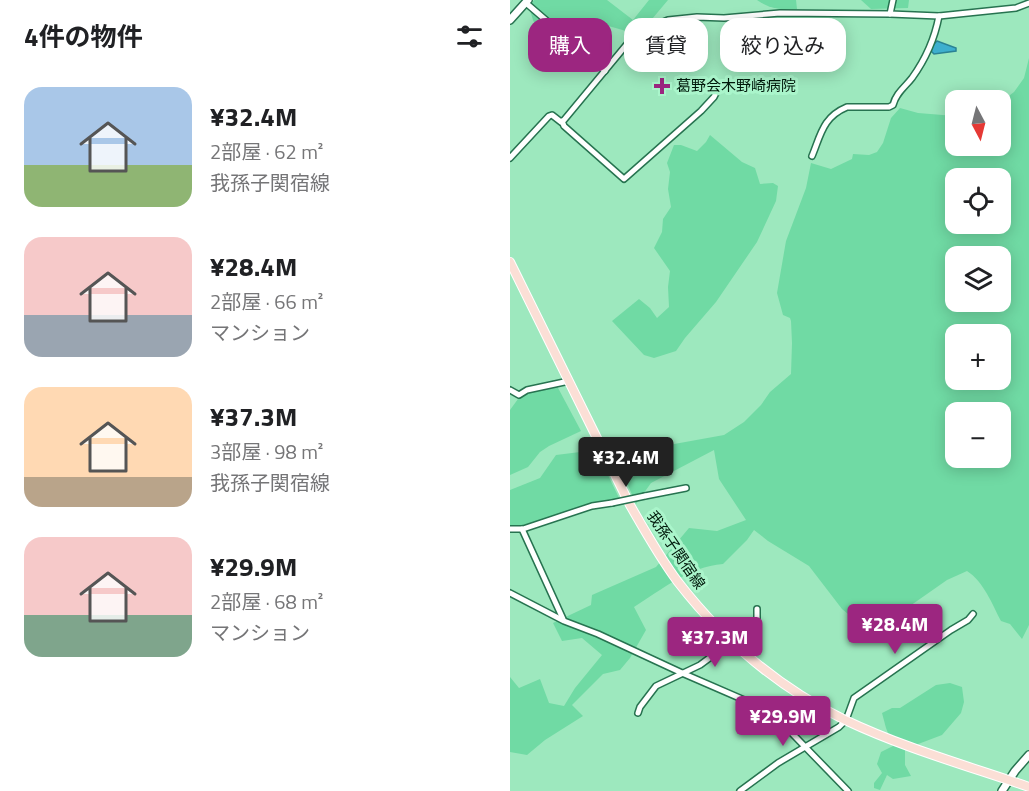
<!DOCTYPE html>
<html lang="ja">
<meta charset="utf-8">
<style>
body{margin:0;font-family:"Titillium Web","Noto Sans JP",sans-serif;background:#f2f2f2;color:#202124;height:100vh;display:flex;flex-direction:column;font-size:22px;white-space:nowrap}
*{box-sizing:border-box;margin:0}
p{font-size:20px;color:#757577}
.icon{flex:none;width:33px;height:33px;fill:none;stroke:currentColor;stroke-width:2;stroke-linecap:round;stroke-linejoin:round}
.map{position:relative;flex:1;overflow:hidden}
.sheet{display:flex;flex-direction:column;background:#fff;width:510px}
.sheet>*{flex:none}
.banner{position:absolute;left:18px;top:18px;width:411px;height:54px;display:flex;gap:12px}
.needle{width:39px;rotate:173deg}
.tools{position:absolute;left:435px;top:90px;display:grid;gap:12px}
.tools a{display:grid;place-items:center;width:66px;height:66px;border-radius:12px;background:#fff;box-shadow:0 3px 15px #0003;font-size:30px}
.price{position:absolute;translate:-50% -51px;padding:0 14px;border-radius:6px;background:#9c2680;color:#fff;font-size:20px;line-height:39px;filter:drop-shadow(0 2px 3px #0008)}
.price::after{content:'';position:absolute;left:50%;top:36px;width:18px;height:14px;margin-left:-9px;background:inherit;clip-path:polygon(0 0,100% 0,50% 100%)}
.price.on{background:#222;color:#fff}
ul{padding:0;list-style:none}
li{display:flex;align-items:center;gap:18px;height:150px;padding:0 24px}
li span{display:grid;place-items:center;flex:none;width:168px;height:120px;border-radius:18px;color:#555}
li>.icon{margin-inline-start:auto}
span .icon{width:72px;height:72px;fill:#fffc;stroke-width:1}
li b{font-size:26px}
h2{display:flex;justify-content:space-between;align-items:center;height:72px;padding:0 24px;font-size:26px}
.pill{padding:0 21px;border-radius:18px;background:#fff;box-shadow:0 3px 15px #0003;font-size:21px;line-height:54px}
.pill.on{background:#9c2680;color:#fff}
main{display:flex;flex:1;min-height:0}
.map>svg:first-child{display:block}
.green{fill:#70daa4;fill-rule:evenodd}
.water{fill:#3eafce;stroke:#2b8294;stroke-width:1.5}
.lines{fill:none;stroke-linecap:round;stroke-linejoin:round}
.street-casing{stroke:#277350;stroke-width:8}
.secondary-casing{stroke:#277350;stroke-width:10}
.primary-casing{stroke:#fff;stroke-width:10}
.street{stroke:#fff;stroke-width:5}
.secondary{stroke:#fff;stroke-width:7}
.primary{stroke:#fbdfd6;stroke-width:8}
.street-bridge-casing{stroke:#277350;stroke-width:8;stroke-linecap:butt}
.street-bridge{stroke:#fff;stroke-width:5}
.poi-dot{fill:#9c2680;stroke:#aaf5cb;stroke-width:2}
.labels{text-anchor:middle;stroke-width:6;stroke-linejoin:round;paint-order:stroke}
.poi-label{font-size:15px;fill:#00190b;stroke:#aaf5cb;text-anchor:start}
.street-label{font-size:15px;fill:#00190b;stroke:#aaf5cb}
</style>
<main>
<section class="sheet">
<h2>4件の物件<svg class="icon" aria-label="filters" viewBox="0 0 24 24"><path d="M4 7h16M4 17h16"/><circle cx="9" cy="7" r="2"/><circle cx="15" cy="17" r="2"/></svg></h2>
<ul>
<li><span style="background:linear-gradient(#a9c7e8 65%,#8fb573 0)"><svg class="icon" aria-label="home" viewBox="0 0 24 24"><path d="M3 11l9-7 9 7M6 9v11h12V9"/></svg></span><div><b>¥32.4M</b><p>2部屋 · 62 m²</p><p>我孫子関宿線</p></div></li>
<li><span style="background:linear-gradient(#f6c9c9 65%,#9aa5b1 0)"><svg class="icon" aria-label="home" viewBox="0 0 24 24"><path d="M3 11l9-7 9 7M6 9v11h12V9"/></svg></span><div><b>¥28.4M</b><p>2部屋 · 66 m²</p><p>マンション</p></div></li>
<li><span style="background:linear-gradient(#ffd9b3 75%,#b9a48a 0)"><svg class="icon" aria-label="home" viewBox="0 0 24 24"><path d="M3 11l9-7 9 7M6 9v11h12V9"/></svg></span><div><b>¥37.3M</b><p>3部屋 · 98 m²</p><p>我孫子関宿線</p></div></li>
<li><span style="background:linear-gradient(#f6c9c9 65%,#7fa58c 0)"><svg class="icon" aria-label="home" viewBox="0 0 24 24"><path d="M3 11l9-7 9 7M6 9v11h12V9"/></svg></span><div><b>¥29.9M</b><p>2部屋 · 68 m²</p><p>マンション</p></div></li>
</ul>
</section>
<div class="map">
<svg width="519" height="791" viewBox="0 0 519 791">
<rect width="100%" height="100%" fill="#9de8be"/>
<g class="green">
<path d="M24 0H97L123 20 139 0H158L137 25 116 31 95 25 82 46 85 63 71 65 44 63 23 20 19 7Z"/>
<path d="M247 0H286L287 9C273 10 259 9 247 0Z"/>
<path d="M351 0H399L398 8 361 9Z"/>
<path d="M519 58V625L512 639 500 624 491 621C482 604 474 582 457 571L437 580 387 615 367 625 349 623 332 609 299 566 258 541 244 530 237 540 213 564C178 567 153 589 124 607L136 630 120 658 110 670 93 674 62 705 73 716 35 740 17 755 0 752V677L9 688 30 679 39 703 54 706 65 688 92 655 72 638 52 641 43 623 81 605 82 595 146 567 179 528 207 531 236 520 209 479 204 450 141 483 126 504 104 453 120 452 214 435 234 422 251 405 260 392 281 374 282 343 281 321 280 318 273 315 267 293 276 241 296 188 301 163 321 169 342 159 343 154 359 155 367 152 373 143 381 118 390 108 408 113 445 116 446 146H490L491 102 504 92 514 78ZM446 178H490V224H446ZM446 256H490V302H446ZM446 334H490V380H446ZM446 412H490V458H446Z"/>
<path d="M200 135 232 162 245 168 250 184 263 183 268 186 266 201 247 242 206 302 175 338 166 351 144 358 134 355 102 321 129 299 140 308 147 318 159 307 158 287 160 271 144 248 152 232 153 219 161 207 158 189 160 172 157 163 164 145H171L187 151 196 142Z"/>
<path d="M47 386 71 431 39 446 30 452 18 467 0 475V410L8 399 14 393Z"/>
<path d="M86 450 110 500 51 514 0 529V490L30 478 46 455Z"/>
<path d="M440 683 452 687 454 702 451 713 432 735 395 749V765L401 776 383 779 377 775 370 790 364 788V783L372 773 367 764 371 752 383 746 376 728 372 713 382 708H390L426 685Z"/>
</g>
<path class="water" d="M427 41 446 48V51L424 54 421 51 423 45Z"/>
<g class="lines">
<g class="street-casing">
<g id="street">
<path d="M16 3 95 71"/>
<path d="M380 14 383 0"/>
<path d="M52 121 54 126 114 179 191 111 204 97 207 91"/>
<path d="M302 156C311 134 313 117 337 107H379L383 105C386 93 395 87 402 78 415 60 425 37 429 16"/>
<path d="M0 158 39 116 42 115 51 122 54 120 132 26 139 28 158 20 187 17 214 18 270 13 380 14 429 16 506 8 519 3"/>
<path d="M0 390 9 395 17 390 59 381"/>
<path d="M135 496 176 488"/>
<path d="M0 529H13L82 506 102 503"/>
<path d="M12 529 53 619"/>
<path d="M0 593 54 621 88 634 172 673 255 709 271 722 338 791"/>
<path d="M128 713 130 707 146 686 190 665 232 634 247 620V609"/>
<path d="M230 791 268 763 329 727 336 720 344 698 441 630 458 620 463 614"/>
</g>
</g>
<g class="secondary-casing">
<g id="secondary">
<path d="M0 20 18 0"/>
<path d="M492 791 505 771 519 755"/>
</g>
</g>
<g class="primary-casing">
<path id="primary" d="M0 262 120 505C135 531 150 558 168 582 213 640 269 688 335 720 394 748 458 766 519 787"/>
</g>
<use href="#street" class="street"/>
<use href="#secondary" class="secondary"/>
<use href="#primary" class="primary"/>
<g class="street-bridge-casing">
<path id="street-bridge" d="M102 503 135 496"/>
</g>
<use href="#street-bridge" class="street-bridge"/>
</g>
<path class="poi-dot" d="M149 77h6v6h6v6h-6v6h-6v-6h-6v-6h6z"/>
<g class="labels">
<g class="poi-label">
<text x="166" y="91">葛野会木野崎病院</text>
</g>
<g class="street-label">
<text transform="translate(166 550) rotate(56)" y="5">我孫子関宿線</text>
</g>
</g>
</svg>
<div class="tools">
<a><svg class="needle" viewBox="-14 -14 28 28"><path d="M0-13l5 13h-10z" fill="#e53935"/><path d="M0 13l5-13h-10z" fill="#757577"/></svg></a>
<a><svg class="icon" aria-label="locate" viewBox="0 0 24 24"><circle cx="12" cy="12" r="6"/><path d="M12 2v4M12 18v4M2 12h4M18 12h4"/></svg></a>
<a><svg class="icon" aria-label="layers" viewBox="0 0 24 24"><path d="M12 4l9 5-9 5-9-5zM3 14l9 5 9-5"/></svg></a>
<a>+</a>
<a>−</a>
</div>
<b class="price on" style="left:116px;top:488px">¥32.4M</b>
<b class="price" style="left:385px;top:655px">¥28.4M</b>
<b class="price" style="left:205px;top:668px">¥37.3M</b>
<b class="price" style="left:273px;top:747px">¥29.9M</b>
<div class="banner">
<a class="pill on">購入</a>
<a class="pill">賃貸</a>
<a class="pill">絞り込み</a>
</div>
</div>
</main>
